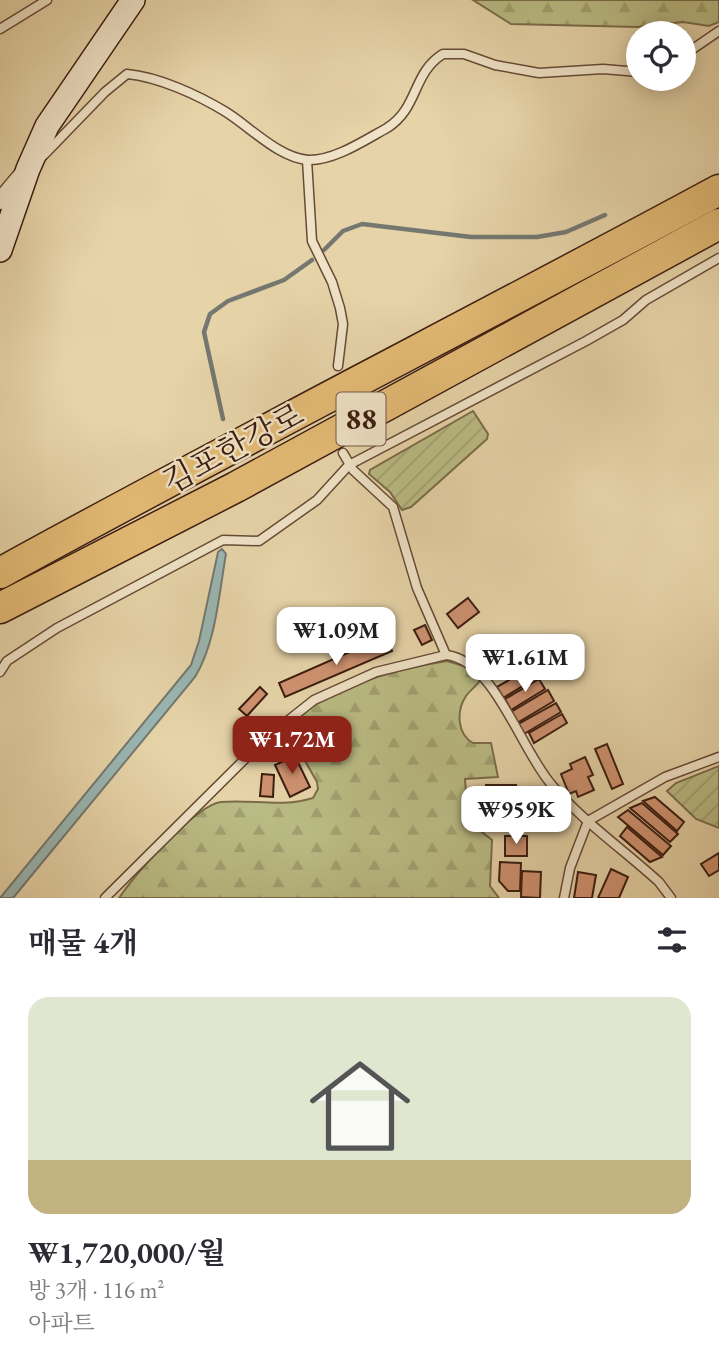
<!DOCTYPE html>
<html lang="ko">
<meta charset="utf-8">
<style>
body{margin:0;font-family:"EB Garamond","Noto Serif KR",serif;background:#f7f7f7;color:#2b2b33;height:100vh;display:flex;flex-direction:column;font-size:26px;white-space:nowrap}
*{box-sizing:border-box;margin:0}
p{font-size:23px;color:#7c7c81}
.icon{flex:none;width:38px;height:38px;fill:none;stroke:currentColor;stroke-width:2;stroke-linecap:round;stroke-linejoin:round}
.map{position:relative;height:898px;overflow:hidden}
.drawer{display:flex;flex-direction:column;background:#fff;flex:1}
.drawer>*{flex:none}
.controls{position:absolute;left:626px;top:21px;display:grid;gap:14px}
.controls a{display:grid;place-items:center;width:70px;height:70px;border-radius:50%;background:#fff;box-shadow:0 4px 18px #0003;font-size:35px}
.price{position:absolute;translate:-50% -60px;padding:0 16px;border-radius:14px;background:#fff;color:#222;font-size:23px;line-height:46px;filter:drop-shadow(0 2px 4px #0008)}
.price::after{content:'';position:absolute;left:50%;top:42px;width:21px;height:16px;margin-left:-10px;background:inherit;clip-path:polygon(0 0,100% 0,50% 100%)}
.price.current{background:#8f2418;color:#fff}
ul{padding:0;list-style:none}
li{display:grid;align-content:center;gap:14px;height:371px;padding:0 28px}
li+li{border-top:2px solid #e1e1e2}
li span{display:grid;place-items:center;height:217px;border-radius:21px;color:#555}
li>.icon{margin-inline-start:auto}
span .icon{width:126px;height:126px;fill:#fffc;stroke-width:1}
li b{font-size:30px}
h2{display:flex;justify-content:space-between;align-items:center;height:84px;padding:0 28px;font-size:30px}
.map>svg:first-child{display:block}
.forest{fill:url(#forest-firs);stroke:#7a6c4a;stroke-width:2}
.garden{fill:url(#garden-furrows);stroke:#7a6c4a;stroke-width:2}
.water{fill:#9ab6b2;stroke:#747871;stroke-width:2}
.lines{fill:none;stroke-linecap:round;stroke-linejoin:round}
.stream{stroke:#747871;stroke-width:4.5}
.building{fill:#cf9271;stroke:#3b1c0f;stroke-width:2}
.lane-casing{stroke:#664a35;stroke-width:11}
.street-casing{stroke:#664a35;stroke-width:19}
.secondary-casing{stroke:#3b1c0f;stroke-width:26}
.highway-casing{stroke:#3b1c0f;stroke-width:33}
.lane{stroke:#efe2c6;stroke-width:8}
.street{stroke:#efe2c6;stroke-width:16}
.secondary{stroke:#efe2c6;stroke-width:23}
.highway{stroke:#e3ba74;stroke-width:30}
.labels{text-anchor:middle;stroke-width:5;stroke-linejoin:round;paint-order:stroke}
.shield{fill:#efe2c6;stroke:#715746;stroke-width:2}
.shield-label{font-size:30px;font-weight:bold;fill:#3b1c0f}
.street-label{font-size:32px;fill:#3b1c0f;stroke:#efe2c6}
</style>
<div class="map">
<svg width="719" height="898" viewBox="0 0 719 898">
<defs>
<pattern id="forest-firs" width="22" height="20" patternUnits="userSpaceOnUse" patternTransform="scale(1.75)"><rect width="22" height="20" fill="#babb84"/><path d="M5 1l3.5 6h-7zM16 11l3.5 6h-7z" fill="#a1a071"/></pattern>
<pattern id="garden-furrows" width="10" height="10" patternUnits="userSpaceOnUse" patternTransform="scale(1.75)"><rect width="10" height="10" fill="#babb84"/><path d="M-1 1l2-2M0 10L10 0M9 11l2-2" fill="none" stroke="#a1a071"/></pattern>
</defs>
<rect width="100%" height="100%" fill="#e6d3a8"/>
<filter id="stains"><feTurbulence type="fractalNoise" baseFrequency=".00286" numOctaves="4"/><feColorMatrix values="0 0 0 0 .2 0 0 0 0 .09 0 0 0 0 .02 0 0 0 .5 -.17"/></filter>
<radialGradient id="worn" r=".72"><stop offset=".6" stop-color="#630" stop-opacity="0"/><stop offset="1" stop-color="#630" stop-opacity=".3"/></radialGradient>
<g class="forest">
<path d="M473 0H719V22L709 26 683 22 637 27 511 24Z"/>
<path d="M447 661 467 667 481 679C477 686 470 690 466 696 456 711 457 734 473 743H491L498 777 465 779 468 821 492 840 490 886 499 898H119C134 876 195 805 221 802 253 799 281 808 313 798L318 789 317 782 288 731C314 689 401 668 447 661Z"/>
</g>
<g class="garden">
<path d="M473 411 488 434 487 439 411 507 402 510 390 492 369 474 370 470Z"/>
<path d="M719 766V828L696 819 667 791 676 783Z"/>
</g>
<path class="water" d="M222 549 226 554C219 593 216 643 195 677L13 898H0L191 665 199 641 218 552Z"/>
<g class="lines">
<g class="stream">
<path d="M324 250 343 231 362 224 471 237H537L566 232 605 215"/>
<path d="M223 419 204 332 210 314 228 301 284 280 312 260"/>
</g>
</g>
<g class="building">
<path d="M468 598 479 612 458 628 447 614Z"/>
<path d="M425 625 432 640 422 645 414 630Z"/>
<path d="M386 636 392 651 285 697 279 683Z"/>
<path d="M530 668 536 678 503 698 497 687Z"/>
<path d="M539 679 545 689 511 710 505 699Z"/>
<path d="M260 687 267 694 247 716 239 709Z"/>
<path d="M548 690 554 701 517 723 511 712Z"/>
<path d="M556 703 561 712 524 734 518 724Z"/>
<path d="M562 714 567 723 534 743 529 733Z"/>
<path d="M607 744 623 784 612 789 595 749Z"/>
<path d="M295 756 310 787 290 797 275 765Z"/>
<path d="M585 757 593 775 588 777 594 790 578 797 576 791 569 794 561 774 572 769 570 764Z"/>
<path d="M262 774 274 775 273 797 260 796Z"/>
<path d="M486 785H516V798H499L500 810H513V824H498V819H486Z"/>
<path d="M655 797 684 822 677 831 643 801Z"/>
<path d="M642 803 678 834 670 842 630 808Z"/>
<path d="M628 810 671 846 663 855 618 817Z"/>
<path d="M627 827 662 857 650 862 620 836Z"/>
<rect x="505" y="836" width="22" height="20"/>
<path d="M719 853V870L709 876 701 864Z"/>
<path d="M500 862 521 863 520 891H508L499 881Z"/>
<path d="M611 869 628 877 619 898H598Z"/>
<path d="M522 871 541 872 540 898 521 897Z"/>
<path d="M578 872 596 875 592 898H574Z"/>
</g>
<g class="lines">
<g class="lane-casing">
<g id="lane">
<path d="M0 29 47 0"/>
<path d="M684 55 719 31"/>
<path d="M43 156 105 92 127 74C159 77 198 95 226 112 250 127 279 158 308 160 334 161 365 140 387 128 419 108 412 73 443 54H464L495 65 539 73 603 69 639 72"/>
<path d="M307 160 312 241 332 282 340 308 343 324 338 366"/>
<path d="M343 453 353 470 393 507 417 588 446 655C494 660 520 748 551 784 582 821 624 850 659 882L671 898"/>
<path d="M0 672 7 661 57 628 223 540 259 541 317 500 349 465 586 341 623 320 646 300 719 258"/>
<path d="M105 898 266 738 314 700 376 672 446 655"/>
<path d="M564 898 570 868 588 821 665 777 719 757"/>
</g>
</g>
<g class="street-casing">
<path id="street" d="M0 201 21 176"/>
</g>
<g class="secondary-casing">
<path id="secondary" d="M0 250 28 169 47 126 133 0"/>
</g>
<g class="highway-casing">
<g id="highway">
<path d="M0 573C238 442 480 319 719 190"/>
<path d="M0 608 236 487 719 224"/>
</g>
</g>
<use href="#lane" class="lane"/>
<use href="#street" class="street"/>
<use href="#secondary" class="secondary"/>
<use href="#highway" class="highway"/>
</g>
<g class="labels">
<rect class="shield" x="336.5" y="392.5" width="49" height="53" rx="5"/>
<g class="shield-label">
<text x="361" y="429">88</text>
</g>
<g class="street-label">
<text transform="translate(233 448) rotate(-28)" y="11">김포한강로</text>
</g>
</g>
<rect width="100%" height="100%" filter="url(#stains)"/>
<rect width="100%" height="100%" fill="url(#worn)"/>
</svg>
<div class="controls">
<a><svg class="icon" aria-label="locate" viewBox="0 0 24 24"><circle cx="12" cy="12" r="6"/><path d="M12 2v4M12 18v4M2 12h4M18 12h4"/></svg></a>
</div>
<b class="price" style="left:336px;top:667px">₩1.09M</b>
<b class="price" style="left:525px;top:694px">₩1.61M</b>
<b class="price current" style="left:292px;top:776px">₩1.72M</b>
<b class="price" style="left:516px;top:846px">₩959K</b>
</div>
<section class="drawer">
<h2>매물 4개<svg class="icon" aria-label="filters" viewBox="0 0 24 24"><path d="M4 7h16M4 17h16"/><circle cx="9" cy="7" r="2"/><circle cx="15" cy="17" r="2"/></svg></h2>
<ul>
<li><span style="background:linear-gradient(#dfe7d0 75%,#c2b280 0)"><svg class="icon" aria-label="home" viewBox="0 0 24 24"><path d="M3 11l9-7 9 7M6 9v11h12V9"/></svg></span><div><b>₩1,720,000/월</b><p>방 3개 · 116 m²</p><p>아파트</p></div></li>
</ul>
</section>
